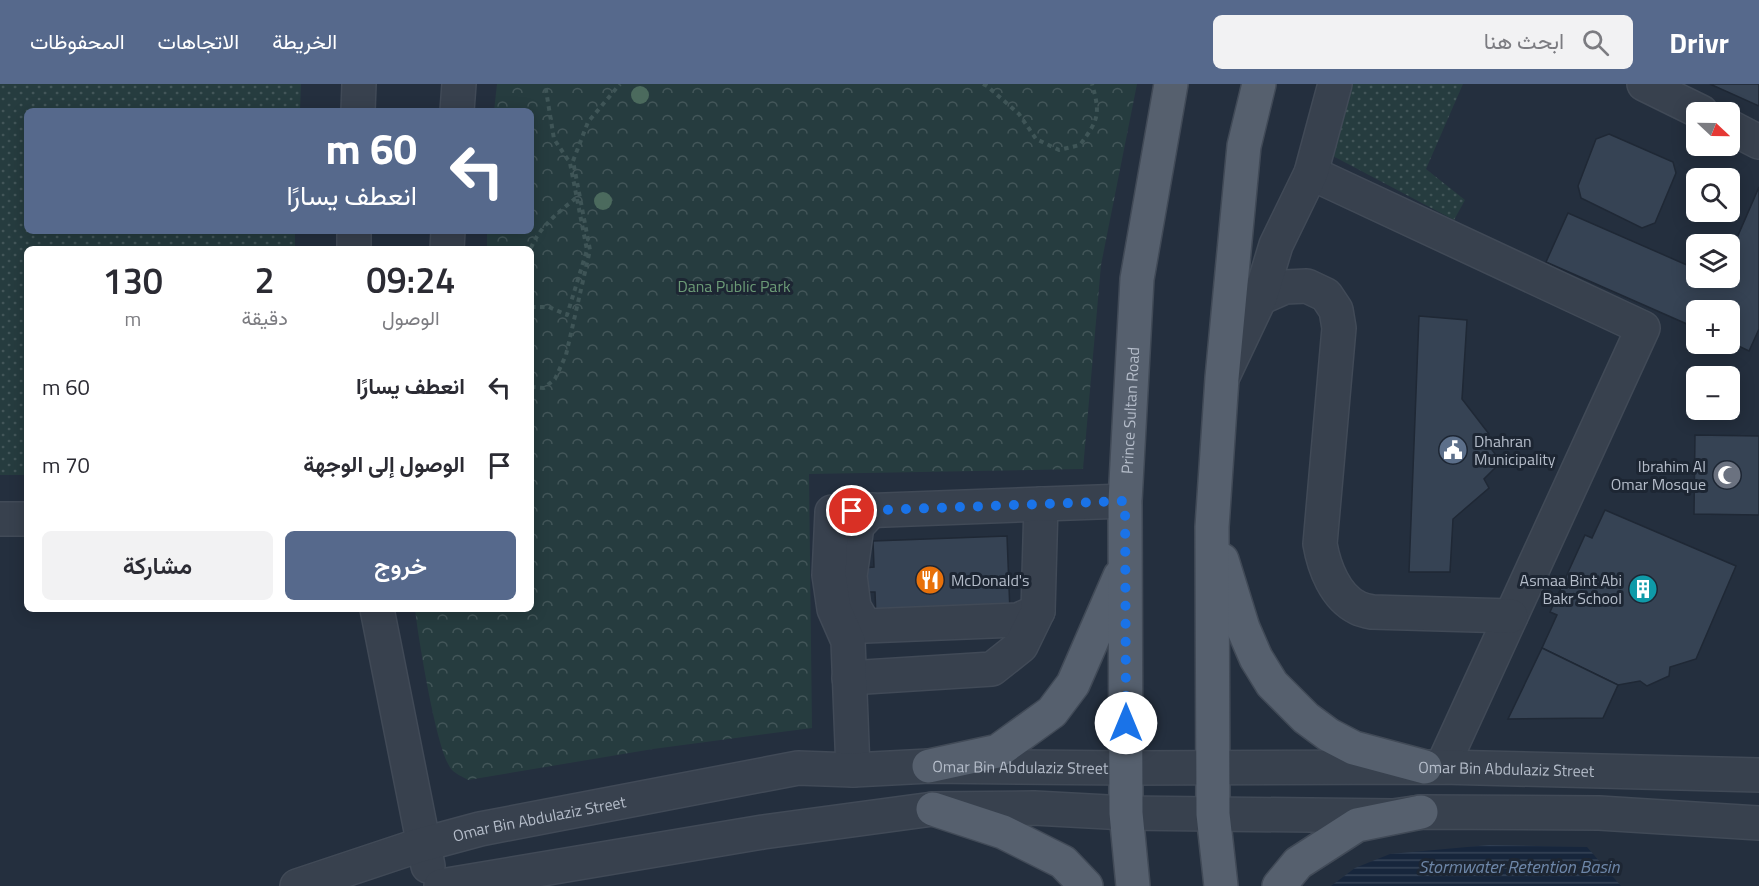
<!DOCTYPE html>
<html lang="ar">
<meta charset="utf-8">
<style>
:root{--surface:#fff;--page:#f2f2f3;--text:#2b2b33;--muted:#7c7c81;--accent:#56698c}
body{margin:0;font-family:"Titillium Web",Vazirmatn,sans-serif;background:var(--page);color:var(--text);direction:rtl;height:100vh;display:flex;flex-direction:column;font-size:22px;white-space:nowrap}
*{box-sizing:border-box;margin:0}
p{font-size:20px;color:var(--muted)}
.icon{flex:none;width:33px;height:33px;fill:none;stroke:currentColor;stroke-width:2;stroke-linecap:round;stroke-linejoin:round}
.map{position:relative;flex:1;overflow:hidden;direction:ltr}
.panel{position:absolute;left:24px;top:162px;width:510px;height:366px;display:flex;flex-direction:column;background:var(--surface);border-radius:9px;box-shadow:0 3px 15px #0003;direction:rtl}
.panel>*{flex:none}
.hud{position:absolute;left:24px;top:24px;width:510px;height:126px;border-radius:9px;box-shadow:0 3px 15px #0003;direction:rtl;background:#56698c;color:#fff;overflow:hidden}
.needle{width:39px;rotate:112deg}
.controls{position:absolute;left:1686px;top:18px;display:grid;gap:12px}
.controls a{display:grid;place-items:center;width:54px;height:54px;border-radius:9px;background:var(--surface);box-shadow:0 3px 15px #0003;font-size:30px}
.pin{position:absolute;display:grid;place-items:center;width:51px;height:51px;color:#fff;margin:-26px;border:3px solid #fff;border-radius:50%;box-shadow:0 2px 6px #0007}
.me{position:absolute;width:66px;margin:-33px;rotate:0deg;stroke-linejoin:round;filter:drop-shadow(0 0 4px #0008)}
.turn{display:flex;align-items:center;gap:21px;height:126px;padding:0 18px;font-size:27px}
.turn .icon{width:78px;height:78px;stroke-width:2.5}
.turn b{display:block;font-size:42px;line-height:51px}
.eta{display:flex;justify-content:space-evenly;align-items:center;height:102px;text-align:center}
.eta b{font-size:36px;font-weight:600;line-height:42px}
.cta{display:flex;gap:12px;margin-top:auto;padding:12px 18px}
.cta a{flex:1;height:69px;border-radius:9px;background:var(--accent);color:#fff;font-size:24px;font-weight:600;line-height:69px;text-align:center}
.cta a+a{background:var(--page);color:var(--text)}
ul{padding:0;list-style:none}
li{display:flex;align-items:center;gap:18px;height:78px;padding:0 18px}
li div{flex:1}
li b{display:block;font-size:22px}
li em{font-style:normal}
header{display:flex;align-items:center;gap:36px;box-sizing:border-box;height:84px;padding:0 30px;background:var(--accent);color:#fff}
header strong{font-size:28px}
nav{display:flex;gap:33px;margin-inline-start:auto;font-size:21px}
.search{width:420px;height:54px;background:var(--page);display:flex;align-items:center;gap:15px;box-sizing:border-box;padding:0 21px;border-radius:9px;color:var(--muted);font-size:22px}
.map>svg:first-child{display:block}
.grass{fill:url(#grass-dots)}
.park{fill:url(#park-crowns)}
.water{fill:url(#water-rules)}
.building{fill:#364354;stroke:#1f2835;stroke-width:1.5}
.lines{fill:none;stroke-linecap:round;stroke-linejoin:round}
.minor-casing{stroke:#414a57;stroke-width:36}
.major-casing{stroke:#414a57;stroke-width:36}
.path{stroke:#3f5557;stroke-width:4;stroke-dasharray:4.5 4.5;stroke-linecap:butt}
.minor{stroke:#38414e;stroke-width:33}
.major{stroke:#56606e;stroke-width:33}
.tree{fill:#4b6a5d}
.route{stroke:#1a73e8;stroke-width:10;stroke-dasharray:0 18}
.labels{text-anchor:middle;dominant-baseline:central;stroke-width:6;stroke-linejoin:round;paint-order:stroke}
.park-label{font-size:16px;fill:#6b9a76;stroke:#1d2633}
.street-label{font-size:16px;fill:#b4bcc9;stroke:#1d2633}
.poi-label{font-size:16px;fill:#b4bcc9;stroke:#1d2633;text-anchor:start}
.water-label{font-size:18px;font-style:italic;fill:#6d86a8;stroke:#1d2633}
</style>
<header>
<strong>Drivr</strong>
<div class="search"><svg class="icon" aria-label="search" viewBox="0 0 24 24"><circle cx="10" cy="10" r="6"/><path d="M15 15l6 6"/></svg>ابحث هنا</div>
<nav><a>الخريطة</a><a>الاتجاهات</a><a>المحفوظات</a></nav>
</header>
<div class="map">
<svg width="1759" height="802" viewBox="0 0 1759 802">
<defs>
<pattern id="grass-dots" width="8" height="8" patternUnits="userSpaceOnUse" patternTransform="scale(1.5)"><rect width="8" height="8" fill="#263c3f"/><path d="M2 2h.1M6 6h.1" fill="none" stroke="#435659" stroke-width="1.8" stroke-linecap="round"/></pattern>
<pattern id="park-crowns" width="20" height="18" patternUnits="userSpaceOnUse" patternTransform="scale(1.5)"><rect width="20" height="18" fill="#263c3f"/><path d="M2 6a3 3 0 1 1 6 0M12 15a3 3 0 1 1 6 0" fill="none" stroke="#435659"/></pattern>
<pattern id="water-rules" width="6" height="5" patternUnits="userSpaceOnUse" patternTransform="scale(1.5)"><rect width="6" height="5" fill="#17263c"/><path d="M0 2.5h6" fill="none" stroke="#364457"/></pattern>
</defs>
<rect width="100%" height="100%" fill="#242f3e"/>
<g class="grass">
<polygon points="0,0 301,0 300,27 27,27 27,147 295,147 295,165 27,165 27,391 0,391"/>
<polygon points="1350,0 1463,0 1426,85 1465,116 1454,136 1331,71"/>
</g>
<path class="park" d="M497,0H1137L1101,181L1083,385L809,390L812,644L653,665L468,696C463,693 456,690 452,686C437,671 418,552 415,525H531V165H487V147H531V27H494Z"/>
<polygon class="water" points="1489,761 1587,763 1621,802 1331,802 1355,784 1390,770"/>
<g class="building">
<polygon points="1710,0 1759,0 1759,22"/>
<polygon points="1609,50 1673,78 1676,89 1655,139 1642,144 1581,114 1578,102 1596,55"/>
<polygon points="1759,103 1759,245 1749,267 1730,258 1730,226 1696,226 1696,244 1546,178 1568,129 1696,185 1696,194 1719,195 1719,194 1730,194 1730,170"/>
<polygon points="1419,232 1467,236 1462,315 1489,350 1484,355 1501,378 1484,395 1489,404 1453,435 1450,488 1409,488"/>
<polygon points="1695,351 1759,352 1759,431 1694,430"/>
<polygon points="1605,426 1736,482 1696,575 1670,583 1669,592 1647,602 1640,597 1618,601 1542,564 1557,531 1550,528 1585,451 1592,454"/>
<polygon points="1007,452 1010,528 876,534 875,508 852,508 851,485 874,483 873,457"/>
<polygon points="1542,564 1618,601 1603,634 1508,635"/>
</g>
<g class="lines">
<g class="minor-casing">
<g id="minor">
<polyline points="1644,0 1701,28"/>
<polyline points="358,27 359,0"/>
<polyline points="457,27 459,0"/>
<polyline points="1730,43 1759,58"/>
<polyline points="1311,89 1643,244 1442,683"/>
<polyline points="354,165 354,147"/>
<polyline points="447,165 448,147"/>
<path d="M1260,214L1285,203L1307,202L1326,211L1336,226L1339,244L1320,460C1324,483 1335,513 1358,524C1362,526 1367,527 1372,528L1511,532"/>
<polyline points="1224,290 1260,214 1276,161 1311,89 1335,0"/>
<polyline points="872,426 857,442 850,492 854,523 865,542 1018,536 1038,527"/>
<polyline points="0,435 27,435"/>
<polyline points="377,525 428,782"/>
<polyline points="849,594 992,585 1021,562 1038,527 1041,420"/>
<polyline points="853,686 848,557 834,525 829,491 832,428 1125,417"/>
<path id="s1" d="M297,802L417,762L480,745L798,684L853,686L929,682L1127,684L1442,683L1759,691"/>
<polyline points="441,802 763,748 933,725 1034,724 1126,729 1393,732 1421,728 1599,729 1759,739"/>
</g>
</g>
<g class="major-casing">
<g id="major">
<polyline points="1222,476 1243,544 1256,574 1272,600 1306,634 1329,651 1354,664 1425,683"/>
<polyline points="929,682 998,667 1052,628 1073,600 1120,492"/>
<polyline points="933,725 1003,748 1063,778 1086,802"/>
<path id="s2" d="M1133,802L1126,729L1125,417L1137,195L1171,0"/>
<polyline points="1221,802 1213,730 1212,443 1222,294 1244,62 1259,0"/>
<polyline points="1279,802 1298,779 1357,741 1421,728"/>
</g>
</g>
<g class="path">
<path d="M983,0L987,2L1019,30L1036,55L1059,66L1080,61C1098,36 1101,31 1092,0"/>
<path d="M531,164C539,143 560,127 576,114"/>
<polyline points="531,223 549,223 567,231 587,166 570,79 554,55 545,0"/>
<polyline points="531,303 544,304 555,295 566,271 590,166 573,77 588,38 620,0"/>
</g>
<use href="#minor" class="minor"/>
<use href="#major" class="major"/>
</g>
<g class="tree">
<circle cx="640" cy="11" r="9"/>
<circle cx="603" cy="117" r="9"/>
</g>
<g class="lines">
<polyline class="route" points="852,427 1125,417 1126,639"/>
</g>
<defs>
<g id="civic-disc" transform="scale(1.5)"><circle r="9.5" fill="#5c6f8a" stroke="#1d2633"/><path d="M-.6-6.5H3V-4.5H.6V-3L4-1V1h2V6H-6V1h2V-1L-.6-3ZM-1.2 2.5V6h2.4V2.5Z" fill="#fff"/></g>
<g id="mosque-disc" transform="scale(1.5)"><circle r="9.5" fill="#6b7280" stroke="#1d2633"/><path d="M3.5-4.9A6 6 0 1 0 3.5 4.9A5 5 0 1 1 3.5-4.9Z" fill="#fff"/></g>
<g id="restaurant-disc" transform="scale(1.5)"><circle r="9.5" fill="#e8710a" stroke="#1d2633"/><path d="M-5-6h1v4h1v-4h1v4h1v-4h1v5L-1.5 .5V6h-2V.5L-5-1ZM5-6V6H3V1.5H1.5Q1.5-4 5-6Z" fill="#fff"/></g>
<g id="building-disc" transform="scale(1.5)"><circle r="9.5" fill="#0f9aa8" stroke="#1d2633"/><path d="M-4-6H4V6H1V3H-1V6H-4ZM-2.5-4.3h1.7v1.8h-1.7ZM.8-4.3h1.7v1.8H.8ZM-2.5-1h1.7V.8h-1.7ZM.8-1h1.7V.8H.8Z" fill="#fff"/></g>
</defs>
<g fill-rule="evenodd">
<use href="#civic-disc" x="1453" y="366"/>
<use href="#mosque-disc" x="1727" y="391"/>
<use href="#restaurant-disc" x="930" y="496"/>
<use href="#building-disc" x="1643" y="505"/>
</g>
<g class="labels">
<g class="park-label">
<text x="734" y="202">Dana Public Park</text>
</g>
<g class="street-label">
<text stroke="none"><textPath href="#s2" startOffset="476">Prince Sultan Road</textPath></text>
<text stroke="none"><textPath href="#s1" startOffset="738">Omar Bin Abdulaziz Street</textPath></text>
<text stroke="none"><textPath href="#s1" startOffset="1224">Omar Bin Abdulaziz Street</textPath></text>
<text stroke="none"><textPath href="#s1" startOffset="252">Omar Bin Abdulaziz Street</textPath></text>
</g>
<g class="poi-label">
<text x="1474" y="357">Dhahran<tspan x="1474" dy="18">Municipality</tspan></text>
<text x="1706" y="382" text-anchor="end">Ibrahim Al<tspan x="1706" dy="18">Omar Mosque</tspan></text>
<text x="951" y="496">McDonald's</text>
<text x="1622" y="496" text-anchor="end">Asmaa Bint Abi<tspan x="1622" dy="18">Bakr School</tspan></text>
</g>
<g class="water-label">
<text x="1519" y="782">Stormwater Retention Basin</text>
</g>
</g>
</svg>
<div class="controls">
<a><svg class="needle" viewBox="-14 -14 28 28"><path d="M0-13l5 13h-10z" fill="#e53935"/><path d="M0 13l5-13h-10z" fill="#7c7c81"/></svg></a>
<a><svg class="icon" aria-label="search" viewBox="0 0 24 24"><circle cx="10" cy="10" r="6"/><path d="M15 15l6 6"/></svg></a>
<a><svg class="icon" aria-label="layers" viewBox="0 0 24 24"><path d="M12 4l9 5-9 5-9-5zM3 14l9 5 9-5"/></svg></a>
<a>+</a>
<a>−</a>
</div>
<div class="pin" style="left:852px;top:427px;background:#d93025"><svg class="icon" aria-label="arrive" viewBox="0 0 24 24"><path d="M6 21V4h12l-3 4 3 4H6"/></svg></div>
<svg class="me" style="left:1126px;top:639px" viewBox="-20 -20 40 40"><circle r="19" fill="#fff"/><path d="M0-13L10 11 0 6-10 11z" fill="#1a73e8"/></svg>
<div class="hud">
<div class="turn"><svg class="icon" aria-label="left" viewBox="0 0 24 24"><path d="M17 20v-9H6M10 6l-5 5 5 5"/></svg><div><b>60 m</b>انعطف يسارًا</div></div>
</div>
<section class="panel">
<div class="eta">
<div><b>09:24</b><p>الوصول</p></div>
<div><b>2</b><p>دقيقة</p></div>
<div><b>130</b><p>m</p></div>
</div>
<ul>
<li><svg class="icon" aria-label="left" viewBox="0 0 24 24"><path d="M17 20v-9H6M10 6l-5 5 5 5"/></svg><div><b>انعطف يسارًا</b></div><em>60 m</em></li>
<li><svg class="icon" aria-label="arrive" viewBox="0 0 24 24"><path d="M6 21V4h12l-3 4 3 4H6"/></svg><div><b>الوصول إلى الوجهة</b></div><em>70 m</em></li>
</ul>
<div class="cta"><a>خروج</a><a>مشاركة</a></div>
</section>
</div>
